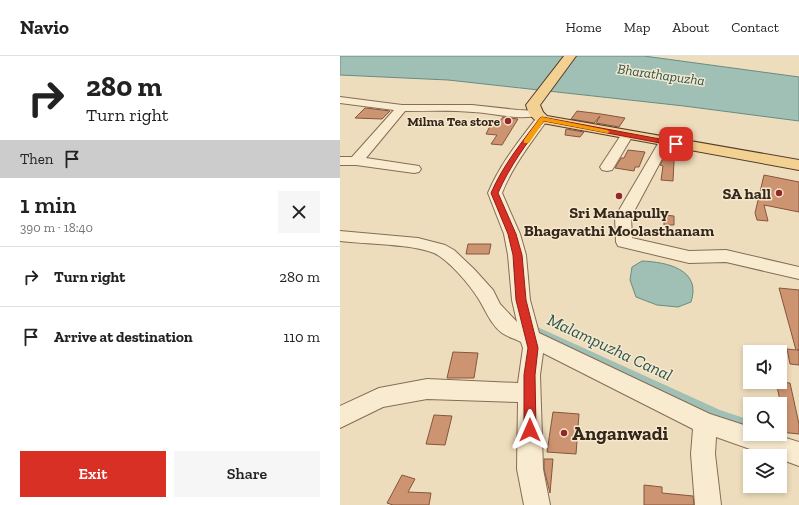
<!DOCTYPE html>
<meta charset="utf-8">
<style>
:root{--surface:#fff;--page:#f6f6f6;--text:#222;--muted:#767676;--line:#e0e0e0;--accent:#d93025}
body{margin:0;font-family:"Zilla Slab",serif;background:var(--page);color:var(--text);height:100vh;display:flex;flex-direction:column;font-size:15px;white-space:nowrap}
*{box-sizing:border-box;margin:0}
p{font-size:13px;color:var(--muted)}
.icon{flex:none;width:22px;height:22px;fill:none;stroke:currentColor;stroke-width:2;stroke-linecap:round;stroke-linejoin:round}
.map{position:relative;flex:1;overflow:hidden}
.drawer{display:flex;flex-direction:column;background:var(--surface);width:340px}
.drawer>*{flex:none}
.banner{background:#fff;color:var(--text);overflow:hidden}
.buttons{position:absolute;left:403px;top:289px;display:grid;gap:8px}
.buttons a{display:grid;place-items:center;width:44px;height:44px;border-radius:0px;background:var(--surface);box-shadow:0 2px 6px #0003;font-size:20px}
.pin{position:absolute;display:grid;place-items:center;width:34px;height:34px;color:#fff;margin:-17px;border-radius:8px;box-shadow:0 2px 6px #0006}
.me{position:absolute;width:44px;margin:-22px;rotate:0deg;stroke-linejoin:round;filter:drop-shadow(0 0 3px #0008)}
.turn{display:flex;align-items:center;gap:14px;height:84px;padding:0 20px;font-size:18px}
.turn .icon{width:52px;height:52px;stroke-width:2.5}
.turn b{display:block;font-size:28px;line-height:34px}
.then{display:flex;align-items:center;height:38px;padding:0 20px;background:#0003;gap:8px;font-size:15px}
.round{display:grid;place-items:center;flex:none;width:42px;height:42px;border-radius:0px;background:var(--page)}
.summary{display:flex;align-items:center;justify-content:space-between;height:68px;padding:0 20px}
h1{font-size:24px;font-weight:600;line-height:30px}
.cta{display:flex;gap:8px;margin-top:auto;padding:8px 20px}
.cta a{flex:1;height:46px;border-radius:0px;background:var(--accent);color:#fff;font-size:16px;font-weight:600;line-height:46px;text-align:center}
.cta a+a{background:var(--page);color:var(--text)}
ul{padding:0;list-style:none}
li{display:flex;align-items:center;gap:12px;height:60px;padding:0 20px;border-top:1px solid var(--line)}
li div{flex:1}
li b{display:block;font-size:15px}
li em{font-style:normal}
header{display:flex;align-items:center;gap:24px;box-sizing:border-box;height:56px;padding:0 20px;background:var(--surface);border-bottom:1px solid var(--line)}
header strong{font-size:19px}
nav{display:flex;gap:22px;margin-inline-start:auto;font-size:14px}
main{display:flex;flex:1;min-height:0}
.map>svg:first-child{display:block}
.water{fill:#a0bfb5;stroke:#688c82}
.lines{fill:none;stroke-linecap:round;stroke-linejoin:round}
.canal{fill:#a0bfb5;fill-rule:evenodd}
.building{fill:#cd9472;stroke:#85563c}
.minor-casing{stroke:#856d56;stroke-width:2}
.major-casing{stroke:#533c2b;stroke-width:2}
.minor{fill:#f9ebcf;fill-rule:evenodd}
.major{fill:#f3d192;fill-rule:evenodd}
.route{fill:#d93025;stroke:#8d1f18}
.slow{fill:#f59e0b}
.poi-dot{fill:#95262a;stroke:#f5e8cc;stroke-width:1.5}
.labels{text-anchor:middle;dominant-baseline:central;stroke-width:3;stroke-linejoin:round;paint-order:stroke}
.far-poi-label{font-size:13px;font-weight:bold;fill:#34261b;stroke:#f5e8cc;text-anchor:end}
.far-water-label{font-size:14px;font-style:italic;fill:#2a5450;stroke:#f5e8cc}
.poi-label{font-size:16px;font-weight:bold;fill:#34261b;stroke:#f5e8cc;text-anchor:end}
.water-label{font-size:17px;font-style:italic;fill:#2a5450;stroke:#f5e8cc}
.near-poi-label{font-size:19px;font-weight:bold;fill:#34261b;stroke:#f5e8cc;text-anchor:start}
</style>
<header>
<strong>Navio</strong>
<nav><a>Home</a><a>Map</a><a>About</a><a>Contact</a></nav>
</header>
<main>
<section class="drawer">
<div class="banner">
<div class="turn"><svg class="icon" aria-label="right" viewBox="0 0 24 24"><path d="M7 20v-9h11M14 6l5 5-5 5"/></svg><div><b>280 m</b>Turn right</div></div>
<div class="then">Then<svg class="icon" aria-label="arrive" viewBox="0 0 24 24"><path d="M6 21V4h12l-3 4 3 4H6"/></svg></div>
</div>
<div class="summary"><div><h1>1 min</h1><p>390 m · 18:40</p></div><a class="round"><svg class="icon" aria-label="close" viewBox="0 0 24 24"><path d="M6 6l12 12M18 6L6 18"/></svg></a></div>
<ul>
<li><svg class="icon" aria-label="right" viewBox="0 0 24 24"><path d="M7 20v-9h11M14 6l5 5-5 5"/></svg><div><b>Turn right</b></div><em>280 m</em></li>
<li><svg class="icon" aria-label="arrive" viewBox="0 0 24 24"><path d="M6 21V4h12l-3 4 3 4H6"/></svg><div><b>Arrive at destination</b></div><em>110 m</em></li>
</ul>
<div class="cta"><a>Exit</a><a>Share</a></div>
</section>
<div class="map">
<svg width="459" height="449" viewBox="0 0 459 449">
<rect width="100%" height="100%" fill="#eeddbc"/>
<g class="water">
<polygon points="0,0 304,0 459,21 459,65 344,50 108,24 0,19"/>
<path d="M302,205C326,206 362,213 351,246L338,251L317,249L296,241L290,224L292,211Z"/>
</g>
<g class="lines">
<polygon class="canal" points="182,264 380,354 410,364 410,378 415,378 410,380 370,365 177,274 175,270 177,266"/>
</g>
<g class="building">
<polygon points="25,52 26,52 50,55 42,63 15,62"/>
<polygon points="237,55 261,58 285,62 279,71 256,67 260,60 254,67 231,63"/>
<polygon points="163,61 178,63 162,89 151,88 157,79 146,78 151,68 157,69"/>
<polygon points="226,73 244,76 240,81 225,79"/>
<polygon points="330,92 337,93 334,105 333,125 321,124 323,110 320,109"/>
<polygon points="288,94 305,96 299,111 295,111 294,115 275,112 281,102 284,102"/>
<polygon points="424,119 459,126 459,156 424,149 428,165 417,164 415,157"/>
<polygon points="324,159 334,160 334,169 324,169"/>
<polygon points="128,188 151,188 149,198 126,198"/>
<polygon points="439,232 459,234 459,294 457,294 459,294 459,309 450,308 447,293 456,294"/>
<polygon points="113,296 138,297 134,322 107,322"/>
<polygon points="436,326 450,327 459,368 459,378 440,376 440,362 444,363"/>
<polygon points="213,356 239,358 236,398 207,396"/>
<polygon points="94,359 112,360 105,389 86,388"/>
<polygon points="204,403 213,403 210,437 204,413"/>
<polygon points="62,419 75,423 68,436 91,437 89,449 53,449 47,447"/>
<polygon points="304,429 322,431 322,437 353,440 354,449 304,449"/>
</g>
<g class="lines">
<g class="minor-casing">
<g id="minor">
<path d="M0,41L62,49H132L178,54L200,55L202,57L200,59C178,65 155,57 133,56C111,54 88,55 65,55L26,102L79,110L81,113L79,116L74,117L16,109H0V101H12L54,54L0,47Z"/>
<path d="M202,59L206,60L208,63C191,87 173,109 162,137L180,178L186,199L190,244L199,277L370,358L410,371V378H433L459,386V410L440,403V400H430L376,381L375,398L381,449H355L351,398L353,373L203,297L200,319L203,413L210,449H184L177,413L178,346L87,343L43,351L0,372V350L39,332L87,323L178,327L183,292L181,286C175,283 168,281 162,277C151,269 145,253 138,242C129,228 109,204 94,197C72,188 25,188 0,185V175L78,182L105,189L114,194L134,213L153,234L160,248L177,266L172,244L168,199L164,178L148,137C160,108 179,85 198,60Z"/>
<polygon points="287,75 291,76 293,79 274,111 272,114 267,115 262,114 260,111 283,76"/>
<polygon points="325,82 330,83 331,86 291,161 292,182 349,195 386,194 459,211 459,223 386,206 349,207 278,190 276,186 275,161 319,86 320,83"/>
</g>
</g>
<g class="major-casing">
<polygon id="major" points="224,0 236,0 200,49 203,56 207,60 459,104 459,114 197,66 189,58 186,49"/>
</g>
<use href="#minor" class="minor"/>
<use href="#major" class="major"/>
</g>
<path class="route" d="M202,61L336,86L339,88L336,90L204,65C186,88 170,110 158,137L176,178L182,199L186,244L198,292L195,319L196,374L194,378L190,380L186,378L184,374V319L188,292L176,244L173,199L168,178L151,137C163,109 182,86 200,62Z"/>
<polygon class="slow" points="202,61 267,74 270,76 267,77 204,65 189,87 184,87 184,84 200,62"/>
<g class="poi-dot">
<circle cx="168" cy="65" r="4"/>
<circle cx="439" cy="137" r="4"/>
<circle cx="279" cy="140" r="4"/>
<circle cx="224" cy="377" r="4"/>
</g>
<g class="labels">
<g class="far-poi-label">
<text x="160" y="65">Milma Tea store</text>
</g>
<g class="far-water-label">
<text transform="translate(321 19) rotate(8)">Bharathapuzha</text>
</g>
<g class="poi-label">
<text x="431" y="137">SA hall</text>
<text x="279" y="156" text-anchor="middle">Sri Manapully<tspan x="279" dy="18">Bhagavathi Moolasthanam</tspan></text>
</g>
<g class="water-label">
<text transform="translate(270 291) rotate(25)">Malampuzha Canal</text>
</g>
<g class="near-poi-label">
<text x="232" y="377">Anganwadi</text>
</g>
</g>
</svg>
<div class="buttons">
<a><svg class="icon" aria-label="sound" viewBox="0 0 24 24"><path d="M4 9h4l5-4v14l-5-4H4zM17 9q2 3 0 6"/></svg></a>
<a><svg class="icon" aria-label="search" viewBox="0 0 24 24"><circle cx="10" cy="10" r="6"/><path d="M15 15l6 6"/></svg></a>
<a><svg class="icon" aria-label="layers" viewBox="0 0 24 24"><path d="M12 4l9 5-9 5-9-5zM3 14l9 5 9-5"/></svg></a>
</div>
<div class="pin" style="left:336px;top:88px;background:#d93025"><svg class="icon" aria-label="arrive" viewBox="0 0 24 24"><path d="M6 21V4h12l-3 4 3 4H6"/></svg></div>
<svg class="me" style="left:190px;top:374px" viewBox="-20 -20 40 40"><path d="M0-17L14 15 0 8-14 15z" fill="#d93025" stroke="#fff" stroke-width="4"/></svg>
</div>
</main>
